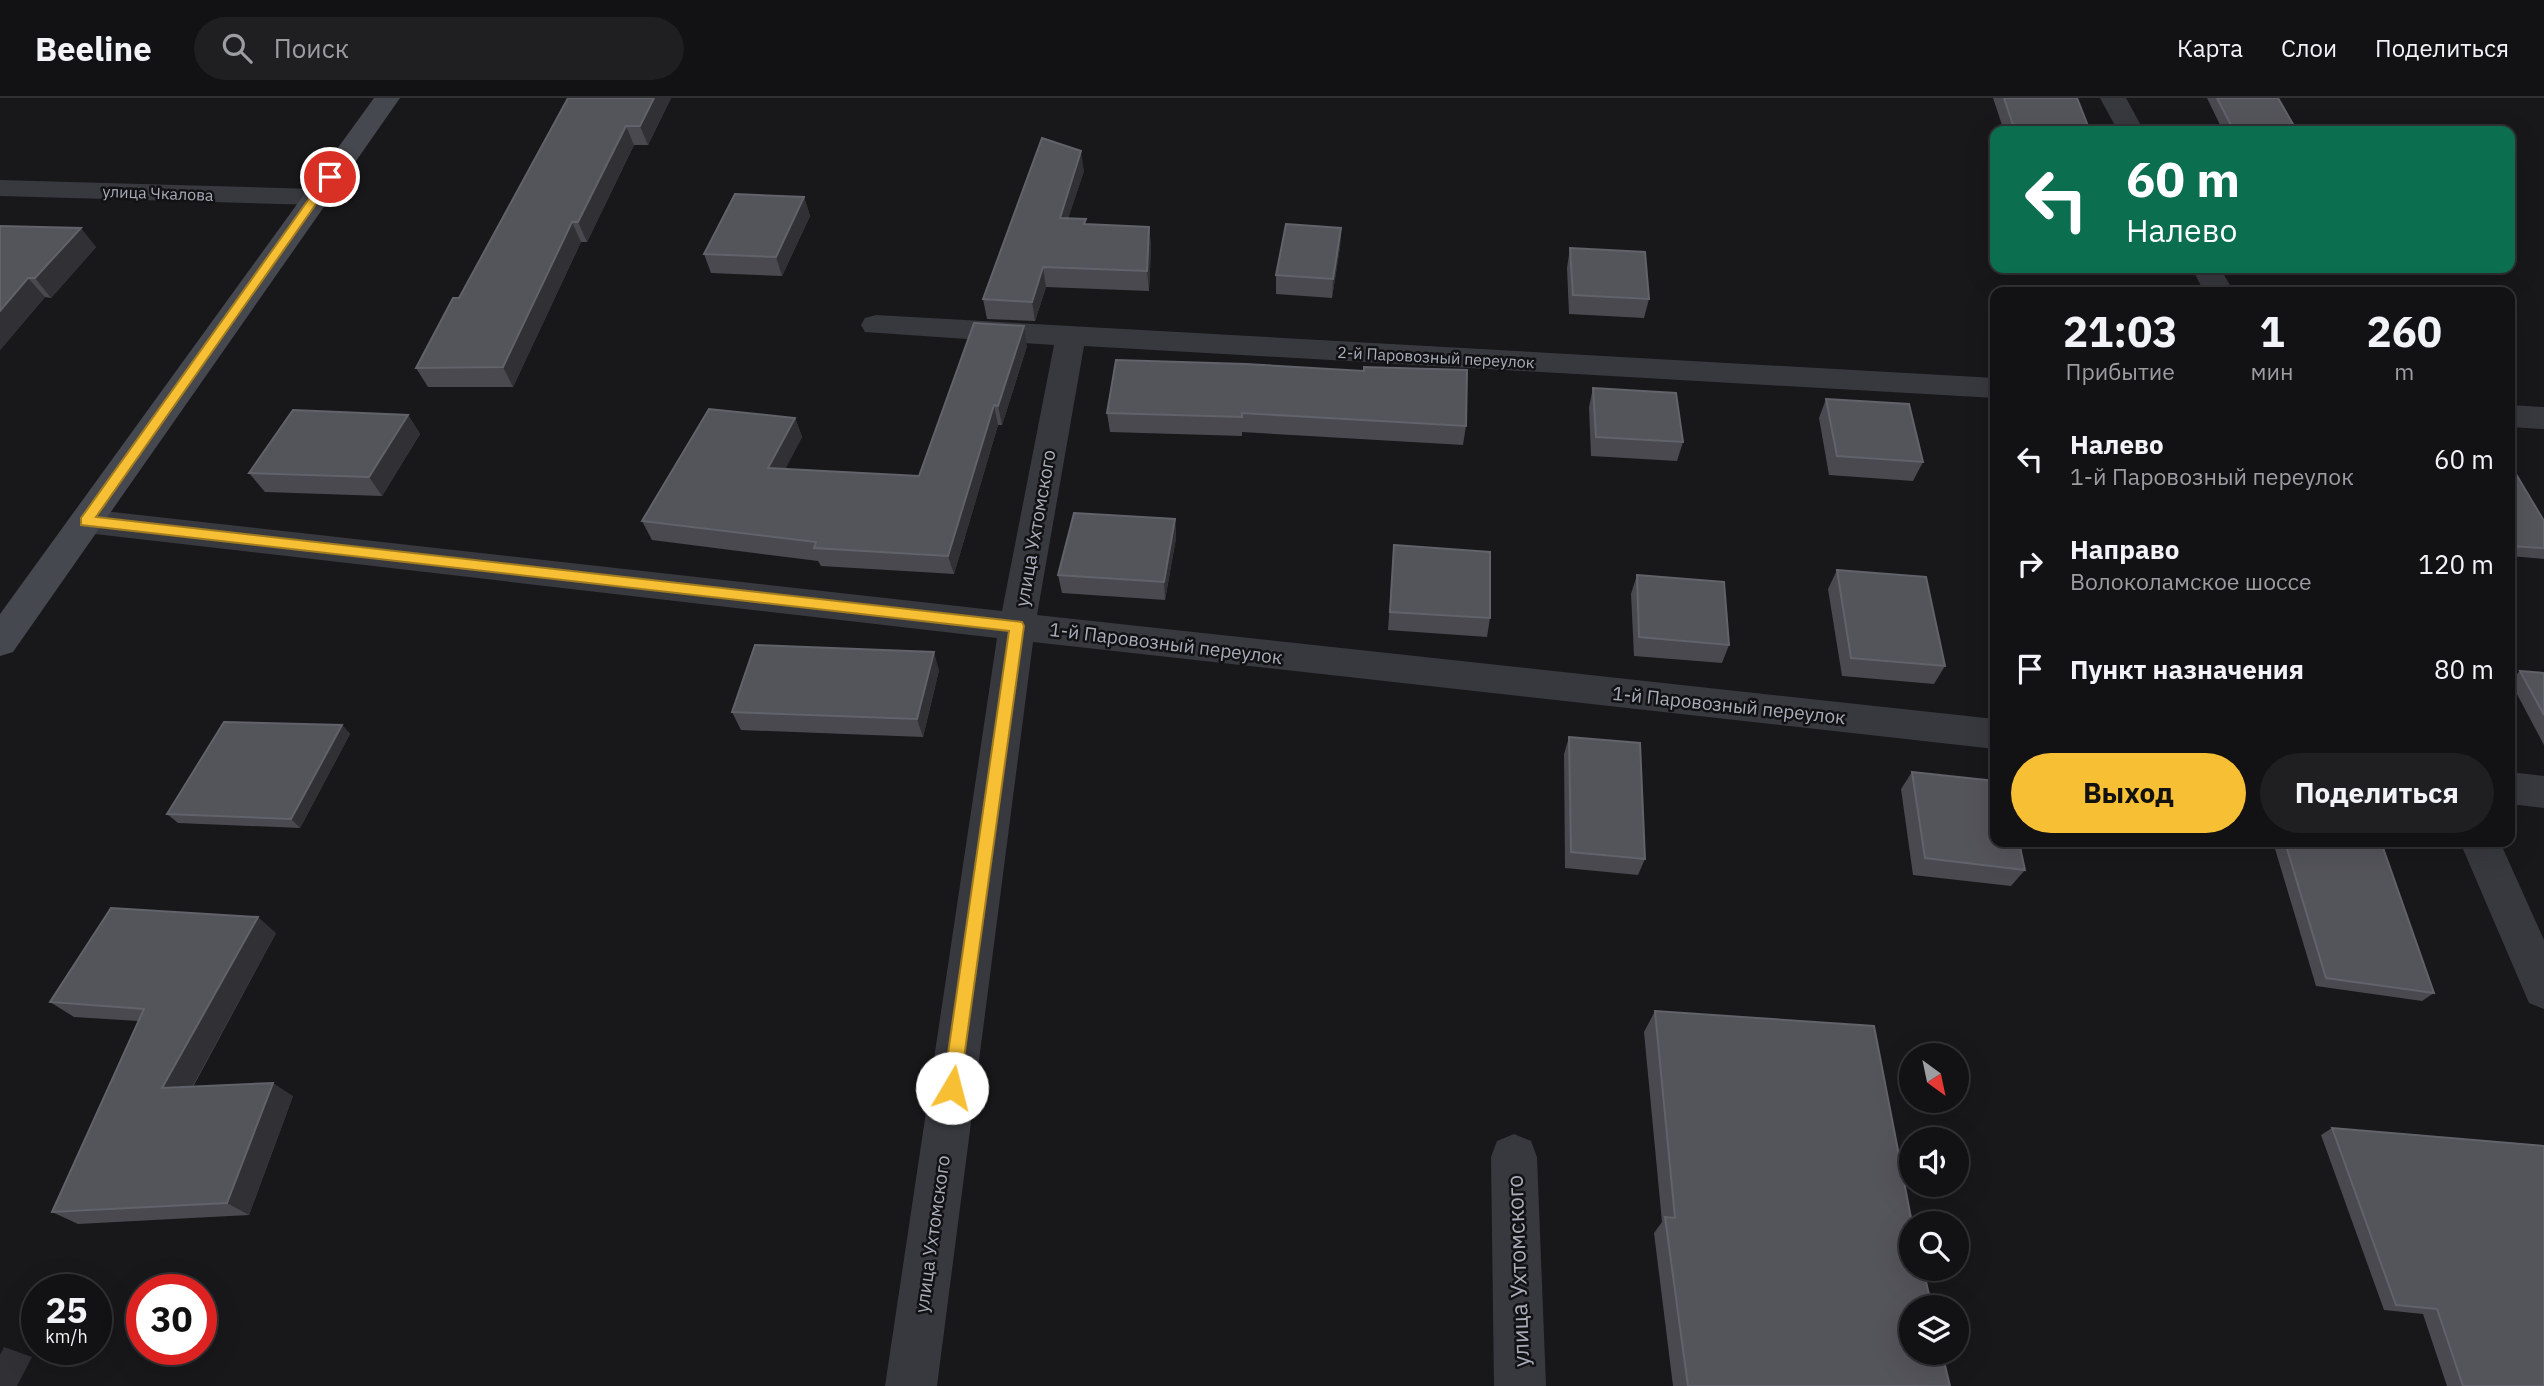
<!DOCTYPE html>
<html lang="ru">
<meta charset="utf-8">
<style>
:root{--surface:#121114;--page:#1f1f22;--text:#f1f3f6;--muted:#9c9da0;--line:#313134;--accent:#f7bf33}
body{margin:0;font-family:"IBM Plex Sans",sans-serif;background:var(--page);color:var(--text);height:100vh;display:flex;flex-direction:column;font-size:26px;white-space:nowrap}
*{box-sizing:border-box;margin:0}
p{font-size:23px;color:var(--muted)}
.icon{flex:none;width:38px;height:38px;fill:none;stroke:currentColor;stroke-width:2;stroke-linecap:round;stroke-linejoin:round}
.map{position:relative;flex:1;overflow:hidden}
.details{position:absolute;left:1990px;top:189px;width:525px;height:560px;display:flex;flex-direction:column;background:var(--surface);border-radius:14px;box-shadow:0 7px 28px #0002,0 0 0 2px var(--line)}
.details>*{flex:none}
.banner{position:absolute;left:1990px;top:28px;width:525px;height:147px;border-radius:14px;box-shadow:0 7px 28px #0002,0 0 0 2px var(--line);background:#0b6e4f;color:#fff;overflow:hidden}
.needle{width:46px;rotate:147deg}
.controls{position:absolute;left:1899px;top:945px;display:grid;gap:14px}
.controls a{display:grid;place-items:center;width:70px;height:70px;border-radius:50%;background:var(--surface);box-shadow:0 7px 28px #0002,0 0 0 2px var(--line);font-size:35px}
.speed{position:absolute;left:21px;top:1176px;display:flex;gap:14px;font-size:35px;font-weight:700;text-align:center}
.speed>*{display:grid;place-content:center;width:91px;height:91px;border-radius:50%;background:var(--surface);box-shadow:0 7px 28px #0002,0 0 0 2px var(--line);line-height:1}
.speed small{font-size:18px;font-weight:400}
.speed .limit{border:10px solid #d22;background:#fff;color:#111}
.pin{position:absolute;display:grid;place-items:center;width:60px;height:60px;color:#fff;margin:-30px;border:4px solid #fff;border-radius:50%;box-shadow:0 2px 7px #0007}
.me{position:absolute;width:77px;margin:-38px;rotate:8deg;stroke-linejoin:round;filter:drop-shadow(0 0 5px #0008)}
.turn{display:flex;align-items:center;gap:24px;height:147px;padding:0 21px;font-size:32px}
.turn .icon{width:91px;height:91px;stroke-width:2.5}
.turn b{display:block;font-size:49px;line-height:60px}
.eta{display:flex;justify-content:space-evenly;align-items:center;height:119px;text-align:center}
.eta b{font-size:42px;font-weight:800;line-height:49px}
.button{display:flex;gap:14px;margin-top:auto;padding:14px 21px}
.button a{flex:1;height:80px;border-radius:42px;background:var(--accent);color:#111;font-size:28px;font-weight:800;line-height:80px;text-align:center}
.button a+a{background:var(--page);color:var(--text)}
ul{padding:0;list-style:none}
li{display:flex;align-items:center;gap:21px;height:105px;padding:0 21px}
li div{flex:1}
li b{display:block;font-size:26px}
li em{font-style:normal}
header{display:flex;align-items:center;gap:42px;box-sizing:border-box;height:98px;padding:0 35px;background:var(--surface);border-bottom:2px solid var(--line)}
header strong{font-size:33px}
nav{display:flex;gap:38px;margin-inline-start:auto;font-size:24px}
.search{width:490px;height:63px;background:var(--page);display:flex;align-items:center;gap:18px;box-sizing:border-box;padding:0 24px;border-radius:38px;color:var(--muted);font-size:26px}
.map>svg:first-child{display:block}
.lines{fill:none;stroke-linecap:round;stroke-linejoin:round}
.minor{fill:#38393f;fill-rule:evenodd}
.secondary{fill:#46484f;fill-rule:evenodd}
.wall{fill:#49494f}
.shaded-wall{fill:#313135}
.building{fill:#54545b;stroke:#61626a;stroke-width:2}
.route{fill:#f7bf33;stroke:#a17c21;stroke-width:2}
.labels{text-anchor:middle;dominant-baseline:central;stroke-width:5;stroke-linejoin:round;paint-order:stroke}
.far-street-label{font-size:16px;fill:#a9adba;stroke:#121215}
.street-label{font-size:19px;fill:#a9adba;stroke:#121215}
.near-street-label{font-size:23px;fill:#a9adba;stroke:#121215}
</style>
<header>
<strong>Beeline</strong>
<div class="search"><svg class="icon" aria-label="search" viewBox="0 0 24 24"><circle cx="10" cy="10" r="6"/><path d="M15 15l6 6"/></svg>Поиск</div>
<nav><a>Карта</a><a>Слои</a><a>Поделиться</a></nav>
</header>
<div class="map">
<svg width="2544" height="1288" viewBox="0 0 2544 1288">
<rect width="100%" height="100%" fill="#18171a"/>
<g class="lines">
<g class="minor">
<polygon points="2100,0 2126,0 2144,33 2118,33"/>
<polygon points="0,82 316,91 326,93 330,99 326,105 316,107 0,98"/>
<polygon points="2192,170 2220,170 2234,194 2204,194"/>
<polygon points="876,217 1995,280 1995,300 1084,248 1037,517 1995,621 1995,651 1033,544 937,1288 885,1288 997,540 86,435 74,432 69,423 74,414 86,411 1002,513 1054,247 865,234 861,227 865,220"/>
<polygon points="2510,307 2544,309 2544,331 2510,329"/>
<polygon points="2510,674 2544,678 2544,710 2510,706"/>
<polygon points="2460,744 2500,744 2544,842 2544,911 2529,905"/>
<polygon points="1514,1036 1531,1043 1537,1059 1546,1288 1494,1288 1491,1059 1497,1043"/>
</g>
<polygon class="secondary" points="374,0 400,0 13,554 0,558 0,516"/>
</g>
<g class="wall">
<polygon points="568,0 671,0 648,47 634,47 587,144 581,144 513,289 428,289 416,270 459,200"/>
<polygon points="1993,0 2077,0 2090,33 2004,33"/>
<polygon points="2207,0 2278,0 2297,33 2223,33"/>
<polygon points="1084,73 1068,120 1086,126 1149,129 1151,149 1149,193 1046,189 1035,223 987,221 983,201"/>
<polygon points="804,99 810,118 782,178 711,175 704,156"/>
<polygon points="0,128 96,149 51,200 45,199 0,252"/>
<polygon points="1341,130 1340,149 1332,200 1276,196 1276,177"/>
<polygon points="1570,150 1649,201 1644,220 1569,216 1567,170"/>
<polygon points="1027,248 1002,327 998,327 954,476 821,468 818,463 652,442 642,423 795,320 802,339 785,371 919,378"/>
<polygon points="1116,262 1466,328 1463,347 1242,334 1242,338 1110,334 1107,315"/>
<polygon points="1593,290 1683,344 1677,363 1591,358 1589,309"/>
<polygon points="1826,301 1923,364 1913,383 1829,377 1819,320"/>
<polygon points="408,317 420,336 382,398 265,394 249,375"/>
<polygon points="2510,366 2544,423 2544,461 2510,458"/>
<polygon points="1175,421 1176,440 1165,502 1062,495 1058,477"/>
<polygon points="1394,447 1490,520 1487,539 1388,532"/>
<polygon points="1837,472 1945,568 1934,586 1842,578 1828,491"/>
<polygon points="1637,477 1729,547 1722,565 1634,558 1631,496"/>
<polygon points="939,572 923,639 741,632 732,614"/>
<polygon points="2520,573 2544,575 2544,647 2510,583"/>
<polygon points="342,627 350,636 300,730 178,725 167,716"/>
<polygon points="1569,639 1645,761 1638,777 1565,770 1564,656"/>
<polygon points="1912,674 2025,772 2011,788 1913,777 1901,691"/>
<polygon points="2273,744 2381,744 2434,895 2422,903 2316,888"/>
<polygon points="276,835 193,989 293,998 249,1117 78,1126 52,1114 138,923 74,919 50,904"/>
<polygon points="1655,913 1912,1125 1950,1288 1673,1288 1654,1135 1662,1124 1644,934"/>
<polygon points="2332,1030 2544,1288 2447,1288 2423,1216 2384,1212 2321,1037"/>
</g>
<g class="shaded-wall">
<polygon points="654,0 671,0 648,47 640,28"/>
<polygon points="626,28 634,47 587,144 578,124"/>
<polygon points="1081,53 1084,73 1062,139 1060,120"/>
<polygon points="804,99 810,118 782,178 776,159"/>
<polygon points="572,124 581,144 513,289 503,269"/>
<polygon points="1149,129 1151,149 1149,193 1147,173"/>
<polygon points="81,130 96,149 51,200 35,180"/>
<polygon points="1341,130 1340,149 1332,200 1333,181"/>
<polygon points="1043,169 1046,189 1035,223 1032,204"/>
<polygon points="28,180 45,199 0,252 0,213"/>
<polygon points="1024,228 1027,248 1002,327 998,308"/>
<polygon points="994,307 998,327 954,476 948,458"/>
<polygon points="408,317 420,336 382,398 369,379"/>
<polygon points="795,320 802,339 776,389 768,370"/>
<polygon points="1175,421 1176,440 1165,502 1164,484"/>
<polygon points="934,554 939,572 923,639 917,621"/>
<polygon points="342,627 350,636 300,730 291,721"/>
<polygon points="258,819 276,835 184,1004 162,990"/>
<polygon points="273,985 293,998 249,1117 227,1105"/>
<polygon points="4,1249 32,1259 17,1288 0,1288 0,1257"/>
</g>
<g class="building">
<polygon points="568,0 654,0 640,28 626,28 578,124 572,124 503,269 416,270 453,200 459,200"/>
<polygon points="2004,0 2077,0 2090,33 2015,33"/>
<polygon points="2217,0 2278,0 2297,33 2234,33"/>
<polygon points="1042,40 1081,53 1060,120 1086,121 1084,126 1149,129 1147,173 1043,169 1032,204 983,201"/>
<polygon points="735,96 804,99 776,159 704,156"/>
<polygon points="1286,126 1341,130 1333,181 1276,177"/>
<polygon points="0,128 81,130 35,180 28,180 0,213"/>
<polygon points="1570,150 1645,154 1649,201 1573,197"/>
<polygon points="974,225 1024,228 998,308 994,307 948,458 814,450 816,444 642,423 709,311 795,320 768,370 919,378"/>
<polygon points="1116,262 1246,266 1364,273 1364,269 1467,272 1466,328 1242,315 1242,319 1107,315"/>
<polygon points="1593,290 1676,295 1683,344 1596,339"/>
<polygon points="1826,301 1909,306 1923,364 1837,358"/>
<polygon points="293,312 408,317 369,379 249,375"/>
<polygon points="2510,366 2544,423 2544,450 2510,448"/>
<polygon points="1074,415 1175,421 1164,484 1058,477"/>
<polygon points="1394,447 1490,454 1490,520 1390,514"/>
<polygon points="1837,472 1926,479 1945,568 1851,560"/>
<polygon points="1637,477 1724,484 1729,547 1639,539"/>
<polygon points="755,547 934,554 917,621 732,614"/>
<polygon points="2520,573 2544,575 2544,617"/>
<polygon points="224,624 342,627 291,721 167,716"/>
<polygon points="1569,639 1640,645 1645,761 1571,754"/>
<polygon points="1912,674 1995,683 1995,744 2019,744 2025,772 1925,760"/>
<polygon points="2285,744 2381,744 2434,895 2326,880"/>
<polygon points="111,810 258,819 162,990 273,985 227,1105 52,1114 144,911 50,904"/>
<polygon points="1655,913 1874,928 1912,1125 1911,1125 1911,1171 1923,1171 1932,1209 1911,1209 1911,1255 1942,1255 1950,1288 1688,1288 1665,1119 1675,1120"/>
<polygon points="2332,1030 2544,1048 2544,1288 2463,1288 2437,1211 2396,1207"/>
</g>
<polygon class="route" points="326,77 335,79 96,419 1022,524 1024,528 959,996 952,999 946,996 943,990 1009,533 81,427 81,420"/>
<g class="labels">
<g class="far-street-label">
<text transform="translate(158 95) rotate(2)">улица Чкалова</text>
<text transform="translate(1436 259) rotate(3)">2-й Паровозный переулок</text>
</g>
<g class="street-label">
<text transform="translate(1035 430) rotate(-80)">улица Ухтомского</text>
<text transform="translate(1166 545) rotate(7)">1-й Паровозный переулок</text>
<text transform="translate(1729 607) rotate(6)">1-й Паровозный переулок</text>
<text transform="translate(932 1136) rotate(-82)">улица Ухтомского</text>
</g>
<g class="near-street-label">
<text transform="translate(1517 1173) rotate(-92)">улица Ухтомского</text>
</g>
</g>
</svg>
<div class="controls">
<a><svg class="needle" viewBox="-14 -14 28 28"><path d="M0-13l5 13h-10z" fill="#e53935"/><path d="M0 13l5-13h-10z" fill="#9c9da0"/></svg></a>
<a><svg class="icon" aria-label="sound" viewBox="0 0 24 24"><path d="M4 9h4l5-4v14l-5-4H4zM17 9q2 3 0 6"/></svg></a>
<a><svg class="icon" aria-label="search" viewBox="0 0 24 24"><circle cx="10" cy="10" r="6"/><path d="M15 15l6 6"/></svg></a>
<a><svg class="icon" aria-label="layers" viewBox="0 0 24 24"><path d="M12 4l9 5-9 5-9-5zM3 14l9 5 9-5"/></svg></a>
</div>
<div class="speed"><div>25<small>km/h</small></div><div class="limit">30</div></div>
<div class="pin" style="left:330px;top:79px;background:#d93025"><svg class="icon" aria-label="arrive" viewBox="0 0 24 24"><path d="M6 21V4h12l-3 4 3 4H6"/></svg></div>
<svg class="me" style="left:952px;top:990px" viewBox="-20 -20 40 40"><circle r="19" fill="#fff"/><path d="M0-13L10 11 0 6-10 11z" fill="#f7bf33"/></svg>
<div class="banner">
<div class="turn"><svg class="icon" aria-label="left" viewBox="0 0 24 24"><path d="M17 20v-9H6M10 6l-5 5 5 5"/></svg><div><b>60 m</b>Налево</div></div>
</div>
<section class="details">
<div class="eta">
<div><b>21:03</b><p>Прибытие</p></div>
<div><b>1</b><p>мин</p></div>
<div><b>260</b><p>m</p></div>
</div>
<ul>
<li><svg class="icon" aria-label="left" viewBox="0 0 24 24"><path d="M17 20v-9H6M10 6l-5 5 5 5"/></svg><div><b>Налево</b><p>1-й Паровозный переулок</p></div><em>60 m</em></li>
<li><svg class="icon" aria-label="right" viewBox="0 0 24 24"><path d="M7 20v-9h11M14 6l5 5-5 5"/></svg><div><b>Направо</b><p>Волоколамское шоссе</p></div><em>120 m</em></li>
<li><svg class="icon" aria-label="arrive" viewBox="0 0 24 24"><path d="M6 21V4h12l-3 4 3 4H6"/></svg><div><b>Пункт назначения</b></div><em>80 m</em></li>
</ul>
<div class="button"><a>Выход</a><a>Поделиться</a></div>
</section>
</div>
